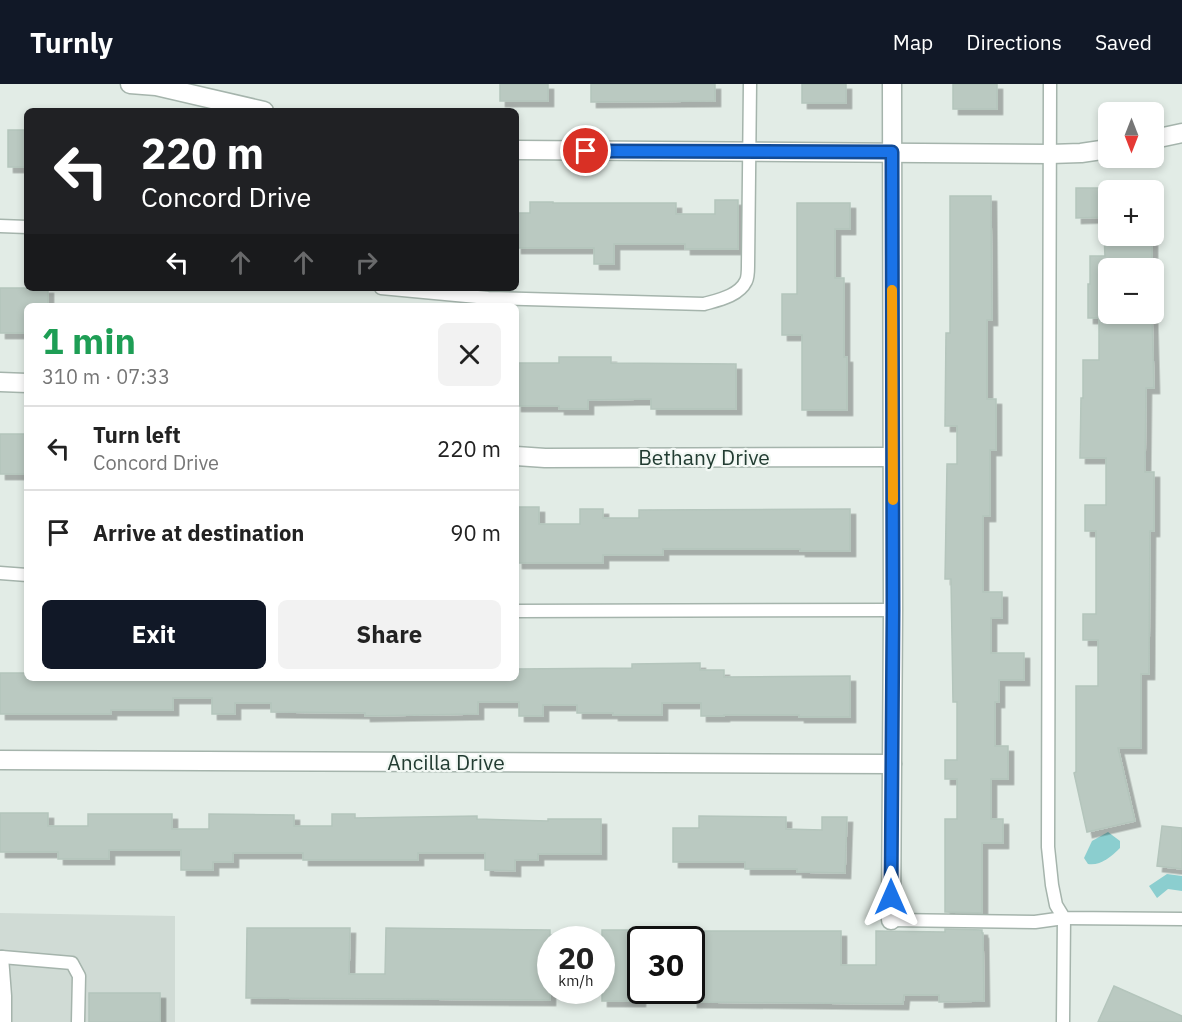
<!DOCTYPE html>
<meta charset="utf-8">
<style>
:root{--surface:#fff;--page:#f2f2f2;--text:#222;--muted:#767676;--line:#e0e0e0;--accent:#111827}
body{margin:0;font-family:"IBM Plex Sans",sans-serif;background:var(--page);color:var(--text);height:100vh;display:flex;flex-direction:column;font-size:22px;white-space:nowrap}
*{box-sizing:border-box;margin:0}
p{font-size:20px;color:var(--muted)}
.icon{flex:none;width:33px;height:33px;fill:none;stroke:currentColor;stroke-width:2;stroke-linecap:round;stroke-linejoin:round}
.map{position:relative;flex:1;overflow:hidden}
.panel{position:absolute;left:24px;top:219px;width:495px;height:378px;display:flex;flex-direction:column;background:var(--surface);border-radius:9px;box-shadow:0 3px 9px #0003}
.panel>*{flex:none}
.banner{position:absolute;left:24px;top:24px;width:495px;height:183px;border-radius:9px;box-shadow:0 3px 9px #0003;background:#202124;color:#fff;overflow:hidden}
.needle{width:39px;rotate:180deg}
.fabs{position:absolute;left:1098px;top:18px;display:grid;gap:12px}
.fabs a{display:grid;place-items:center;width:66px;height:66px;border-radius:9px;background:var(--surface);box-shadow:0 3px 9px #0003;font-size:30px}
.speed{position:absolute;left:537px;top:842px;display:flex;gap:12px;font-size:30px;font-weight:700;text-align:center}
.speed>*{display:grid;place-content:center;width:78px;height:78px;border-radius:50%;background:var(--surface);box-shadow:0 3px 9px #0003;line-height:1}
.speed small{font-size:15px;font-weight:400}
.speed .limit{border:3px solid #111;border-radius:9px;background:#fff;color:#111}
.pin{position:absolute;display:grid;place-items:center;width:51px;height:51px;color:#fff;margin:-26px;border:3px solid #fff;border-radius:50%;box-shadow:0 2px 6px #0007}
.me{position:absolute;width:66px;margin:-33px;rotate:0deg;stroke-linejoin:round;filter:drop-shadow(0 0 4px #0008)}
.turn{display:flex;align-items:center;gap:21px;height:126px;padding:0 18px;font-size:27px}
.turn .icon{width:78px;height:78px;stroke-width:2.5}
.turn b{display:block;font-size:42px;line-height:51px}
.lanes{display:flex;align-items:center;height:57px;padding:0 18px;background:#0003;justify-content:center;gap:30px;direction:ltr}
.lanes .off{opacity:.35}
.round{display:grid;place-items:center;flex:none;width:63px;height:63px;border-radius:9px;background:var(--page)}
.overview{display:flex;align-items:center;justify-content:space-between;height:102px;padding:0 18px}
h1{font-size:36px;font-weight:700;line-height:45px;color:#1e9e55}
.primary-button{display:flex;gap:12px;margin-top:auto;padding:12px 18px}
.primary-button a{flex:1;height:69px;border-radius:9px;background:var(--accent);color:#fff;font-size:24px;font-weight:700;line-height:69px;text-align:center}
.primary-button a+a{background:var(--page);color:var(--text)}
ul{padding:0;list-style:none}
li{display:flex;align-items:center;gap:18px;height:84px;padding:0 18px;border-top:2px solid var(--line)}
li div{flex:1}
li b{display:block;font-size:22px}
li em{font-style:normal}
header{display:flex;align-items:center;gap:36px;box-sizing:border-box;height:84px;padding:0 30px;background:var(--accent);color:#fff}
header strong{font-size:28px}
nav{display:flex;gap:33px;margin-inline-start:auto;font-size:21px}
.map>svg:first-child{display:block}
.built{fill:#d0dbd5}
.water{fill:#8bcecf}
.building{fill:#bac9c1;stroke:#b4c5bc;stroke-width:1.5;filter:url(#shadow)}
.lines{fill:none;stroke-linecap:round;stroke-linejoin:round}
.lane-casing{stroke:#a5b4ac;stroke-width:15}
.street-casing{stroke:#a5b4ac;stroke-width:21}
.lane{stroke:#fff;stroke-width:12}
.street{stroke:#fff;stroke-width:18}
.route-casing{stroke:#114b97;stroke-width:15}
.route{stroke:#1a73e8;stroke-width:10}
.slow{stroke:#f59e0b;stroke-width:10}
.labels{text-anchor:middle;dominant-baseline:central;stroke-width:4.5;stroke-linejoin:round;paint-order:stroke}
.street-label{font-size:21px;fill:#223c32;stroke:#f2f8f4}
</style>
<header>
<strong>Turnly</strong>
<nav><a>Map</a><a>Directions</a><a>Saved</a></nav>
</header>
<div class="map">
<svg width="1182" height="938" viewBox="0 0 1182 938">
<defs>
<filter id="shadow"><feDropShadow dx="5.5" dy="5.5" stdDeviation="0" flood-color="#0004"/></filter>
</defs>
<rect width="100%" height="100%" fill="#e2ece6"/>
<polygon class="built" points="0,829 175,832 175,938 0,938"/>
<g class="water">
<path d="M1108,748L1120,757V764C1111,773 1100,782 1088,780L1084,774L1092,757Z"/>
<polygon points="1167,790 1182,792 1182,807 1168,805 1157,814 1149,802"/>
</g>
<g class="building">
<rect x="500" y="0" width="48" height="17"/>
<polygon points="591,0 715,0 715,17 591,18"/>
<rect x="802" y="0" width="44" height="19"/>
<rect x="953" y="0" width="44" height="25"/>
<rect x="8" y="46" width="19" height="37"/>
<polygon points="1076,104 1108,104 1108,133 1076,134"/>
<polygon points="950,112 991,112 992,236 987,236 987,315 996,315 996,366 990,366 990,432 983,432 983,508 1002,508 1002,534 991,534 991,569 1024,569 1024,596 999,596 999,618 995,618 995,662 1008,662 1008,695 991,695 991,735 1003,735 1003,759 982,759 982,829 945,828 945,735 957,735 957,695 945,695 945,676 957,676 957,618 953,618 951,495 945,495 947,380 957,380 957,342 945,342 946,249 950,249"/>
<polygon points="715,116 738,116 738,165 685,165 685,160 614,160 614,180 594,180 594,164 516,164 516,129 530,129 530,118 553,118 553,119 676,119 676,130 715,130"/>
<polygon points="797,119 850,119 850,145 835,145 835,194 844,194 844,273 847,273 847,326 802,326 802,251 782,251 782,210 797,210"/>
<polygon points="1104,152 1152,152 1152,184 1108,184 1108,230 1152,230 1154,304 1146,304 1145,388 1154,388 1154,447 1150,447 1149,590 1141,590 1141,664 1118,664 1135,737 1087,748 1074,689 1076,688 1076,602 1098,602 1098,556 1083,556 1083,530 1096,530 1096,447 1085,447 1085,421 1106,421 1106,374 1080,374 1081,314 1083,314 1083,276 1099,276 1099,234 1088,234 1088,200 1090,200 1090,172 1105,172"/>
<polygon points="0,204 48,204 48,222 27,222 27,249 0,249"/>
<polygon points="559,273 611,273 611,279 736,280 736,325 651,325 651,315 588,316 588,325 559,325 559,322 516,322 516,279 559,279"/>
<rect x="0" y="350" width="27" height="40"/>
<polygon points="516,423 539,423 539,440 580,440 580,425 603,425 603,434 639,434 639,426 850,425 850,467 800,467 800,465 663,465 663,471 603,471 603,479 517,479"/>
<polygon points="700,579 700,586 724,586 724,593 850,592 850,633 799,633 799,631 724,631 724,632 701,632 701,619 662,619 662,631 613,631 613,629 577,629 577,621 543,621 543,632 519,632 519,618 478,618 478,630 365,632 365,629 271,628 271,619 235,619 235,630 212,630 212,614 173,614 173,626 111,626 111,630 0,630 0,589 27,589 27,594 516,594 516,585 632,584 632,580"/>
<polygon points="0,729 48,729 48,742 88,742 88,730 172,730 172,745 209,745 209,730 294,731 294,742 332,742 332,730 355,730 355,734 477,732 477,735 548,737 548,735 601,735 601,770 538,770 538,776 515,776 515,787 485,786 485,769 418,769 418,776 303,776 303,769 233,769 233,778 213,778 213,786 181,786 181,766 109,766 109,775 58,775 58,768 0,768"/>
<polygon points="699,732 786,733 786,745 822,746 822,733 847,733 845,789 797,788 797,785 745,785 745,778 673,778 673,744 699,744"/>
<polygon points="1162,742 1182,744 1182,785 1157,782"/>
<polygon points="247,844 350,844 349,890 385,890 386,844 550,846 550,916 246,914"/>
<polygon points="945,845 982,846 982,849 983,849 984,917 939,918 939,911 904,911 903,920 692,918 692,847 841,847 841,881 876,881 876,847 945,848"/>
<rect x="602" y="846" width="38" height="71"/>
<polygon points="1114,902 1182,932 1182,938 1098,938"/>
<rect x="89" y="909" width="71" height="29"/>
</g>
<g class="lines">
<g class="lane-casing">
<g id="lane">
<polyline points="1050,0 1048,763 1052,801 1056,821 1064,834 1182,835"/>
<polyline points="0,142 27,143"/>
<path d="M381,204L488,214L704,220C718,216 739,212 746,197C748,193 748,186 748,182L750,0"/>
<polyline points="0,489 27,491"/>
<polyline points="516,527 893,526"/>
<polyline points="891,836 1035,838 1064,834 1063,938"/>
<polyline points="0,873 2,873 5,912 5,938"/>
<polyline points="2,873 72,879 79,892 78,938"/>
</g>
</g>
<g class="street-casing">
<g id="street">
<polyline points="130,0 156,2 264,27"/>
<polyline points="1154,55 1182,49"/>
<polyline points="516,66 1050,70 1081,69 1108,65"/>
<polyline points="0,298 27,299"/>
<polyline points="516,372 545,374 892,373"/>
<polyline points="0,676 892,680"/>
<polyline points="891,836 893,526 892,0"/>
</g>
</g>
<use href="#lane" class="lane"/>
<use href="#street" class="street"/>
</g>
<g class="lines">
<g class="route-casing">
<polyline id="route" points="586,67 892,68 893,526 891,813"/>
</g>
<use href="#route" class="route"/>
<polyline class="slow" points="892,206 893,416"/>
</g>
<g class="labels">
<g class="street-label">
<text x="704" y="373">Bethany Drive</text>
<text x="446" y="678">Ancilla Drive</text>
</g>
</g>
</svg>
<div class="fabs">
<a><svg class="needle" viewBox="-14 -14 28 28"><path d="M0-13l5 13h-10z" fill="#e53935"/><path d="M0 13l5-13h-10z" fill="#767676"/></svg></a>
<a>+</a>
<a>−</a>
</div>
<div class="speed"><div>20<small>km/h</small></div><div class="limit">30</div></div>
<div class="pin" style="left:586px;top:67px;background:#d93025"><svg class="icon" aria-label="arrive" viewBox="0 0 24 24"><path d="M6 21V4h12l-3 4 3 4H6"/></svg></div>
<svg class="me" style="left:891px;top:813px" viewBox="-20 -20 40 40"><path d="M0-17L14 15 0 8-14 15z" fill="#1a73e8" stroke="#fff" stroke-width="4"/></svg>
<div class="banner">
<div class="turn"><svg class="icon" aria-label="left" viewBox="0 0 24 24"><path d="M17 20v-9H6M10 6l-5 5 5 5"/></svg><div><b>220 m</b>Concord Drive</div></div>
<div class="lanes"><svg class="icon" aria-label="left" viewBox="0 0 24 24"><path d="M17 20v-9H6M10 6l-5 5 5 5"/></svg><svg class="icon off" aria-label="ahead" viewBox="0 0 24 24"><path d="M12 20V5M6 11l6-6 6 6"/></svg><svg class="icon off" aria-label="ahead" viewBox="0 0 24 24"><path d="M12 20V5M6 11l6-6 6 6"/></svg><svg class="icon off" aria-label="right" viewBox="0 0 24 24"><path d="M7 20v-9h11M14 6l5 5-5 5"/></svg></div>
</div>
<section class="panel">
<div class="overview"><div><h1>1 min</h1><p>310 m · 07:33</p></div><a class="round"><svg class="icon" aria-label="close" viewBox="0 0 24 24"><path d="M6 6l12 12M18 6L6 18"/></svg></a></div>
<ul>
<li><svg class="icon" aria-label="left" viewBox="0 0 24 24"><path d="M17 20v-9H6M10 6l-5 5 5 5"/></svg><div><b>Turn left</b><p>Concord Drive</p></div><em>220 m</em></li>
<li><svg class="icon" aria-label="arrive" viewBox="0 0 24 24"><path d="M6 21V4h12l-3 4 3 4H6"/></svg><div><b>Arrive at destination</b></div><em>90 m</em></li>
</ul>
<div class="primary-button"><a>Exit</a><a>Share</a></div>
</section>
</div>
